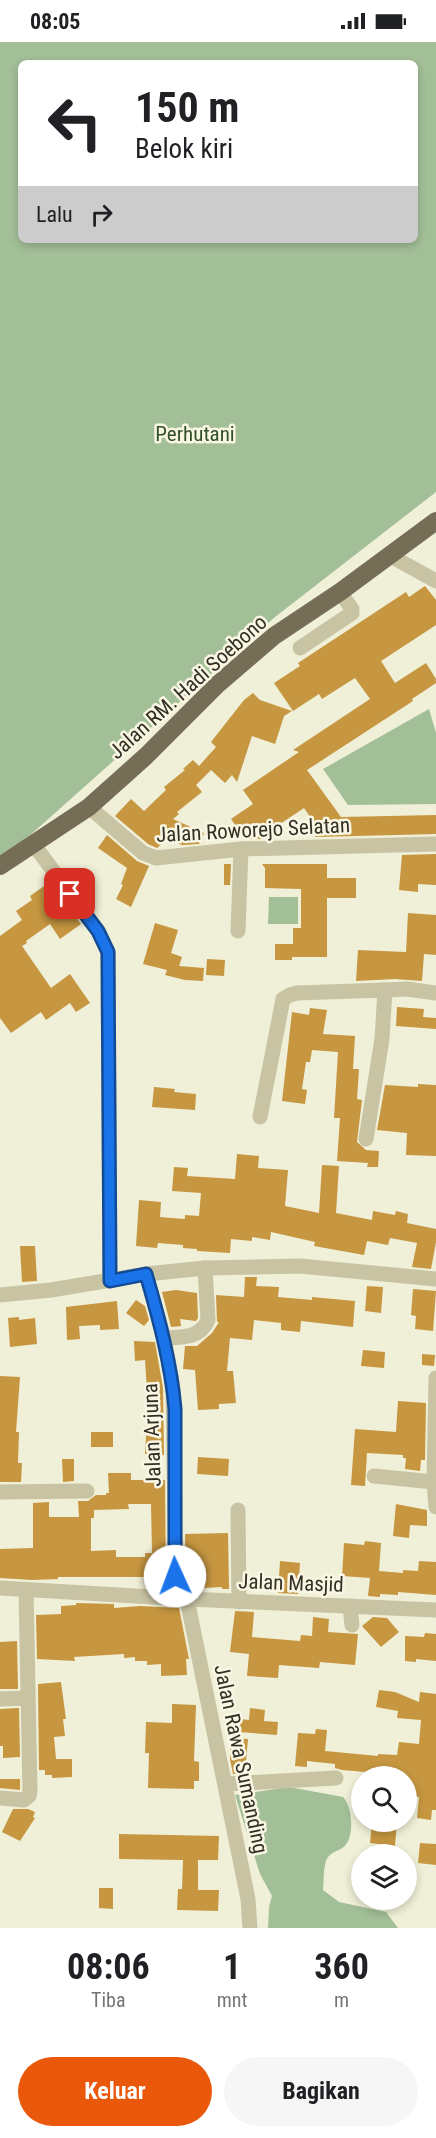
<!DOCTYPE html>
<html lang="id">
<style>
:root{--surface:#fff;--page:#f6f6f6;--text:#202124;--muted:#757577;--accent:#ea580c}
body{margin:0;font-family:"Roboto Condensed",sans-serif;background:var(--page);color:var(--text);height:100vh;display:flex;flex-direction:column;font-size:22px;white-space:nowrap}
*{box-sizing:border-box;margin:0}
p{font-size:20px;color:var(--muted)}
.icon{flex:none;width:33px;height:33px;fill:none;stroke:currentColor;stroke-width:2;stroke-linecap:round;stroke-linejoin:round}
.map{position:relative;height:1886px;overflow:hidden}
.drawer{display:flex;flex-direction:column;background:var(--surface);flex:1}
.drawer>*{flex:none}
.top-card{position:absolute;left:18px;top:18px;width:400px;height:183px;border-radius:9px;box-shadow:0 3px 9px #0003;background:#fff;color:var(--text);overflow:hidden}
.controls{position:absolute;left:351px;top:1724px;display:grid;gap:12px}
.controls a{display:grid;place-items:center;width:66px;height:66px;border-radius:50%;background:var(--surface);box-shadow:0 3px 9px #0003;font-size:30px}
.pin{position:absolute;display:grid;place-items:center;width:51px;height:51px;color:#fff;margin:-26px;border-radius:12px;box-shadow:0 3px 9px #0006}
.me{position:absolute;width:66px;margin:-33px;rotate:358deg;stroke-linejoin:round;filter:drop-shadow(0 0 4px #0008)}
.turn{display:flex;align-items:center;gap:21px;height:126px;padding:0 18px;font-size:27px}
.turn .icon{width:78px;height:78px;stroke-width:2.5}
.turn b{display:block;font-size:42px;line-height:51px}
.then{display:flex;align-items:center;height:57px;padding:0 18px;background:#0003;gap:12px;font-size:22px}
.eta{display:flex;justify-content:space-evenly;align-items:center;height:102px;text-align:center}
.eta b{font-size:36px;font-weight:700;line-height:42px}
.button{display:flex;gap:12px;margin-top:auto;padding:12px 18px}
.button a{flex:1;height:69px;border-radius:36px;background:var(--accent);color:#fff;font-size:24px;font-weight:700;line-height:69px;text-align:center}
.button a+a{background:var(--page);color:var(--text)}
.status{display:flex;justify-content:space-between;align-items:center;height:42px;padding:0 30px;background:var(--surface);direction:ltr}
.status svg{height:16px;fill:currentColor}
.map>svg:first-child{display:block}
.green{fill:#a2bf97;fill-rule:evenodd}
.building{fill:#c69640;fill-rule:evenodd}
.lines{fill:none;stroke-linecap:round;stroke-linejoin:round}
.minor{stroke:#c8c3a3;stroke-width:15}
.major{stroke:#756d56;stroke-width:18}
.route-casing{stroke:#114b97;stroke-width:15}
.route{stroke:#1a73e8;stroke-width:10}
.labels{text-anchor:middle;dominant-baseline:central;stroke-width:5;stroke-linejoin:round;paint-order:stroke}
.park-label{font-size:21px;fill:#325129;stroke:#f9f7e3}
.street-label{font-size:21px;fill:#332f25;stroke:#f9f7e3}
</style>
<div class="status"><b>08:05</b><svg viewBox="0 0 49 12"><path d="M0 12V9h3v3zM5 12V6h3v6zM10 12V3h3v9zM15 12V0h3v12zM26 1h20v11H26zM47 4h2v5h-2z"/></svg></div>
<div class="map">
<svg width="436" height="1886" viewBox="0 0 436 1886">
<rect width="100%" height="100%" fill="#f0efd7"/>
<g class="green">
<path d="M0,0H436V450L275,575L9,812L0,817ZM21,21H416V198H21Z"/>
<polygon points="429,667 436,691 436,762 348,763 323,727"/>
<polygon points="269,855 298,855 298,882 268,882"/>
<path d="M289,1745L343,1755C352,1764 354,1790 347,1801C342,1810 330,1808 326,1819C323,1828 324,1840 323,1848L339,1860L386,1870L398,1886H268L269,1865L272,1854L260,1832L235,1753Z"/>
</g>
<g class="building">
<polygon points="425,544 436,558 436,583 381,619 395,641 426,621 436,637 436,641 412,657 413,659 307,728 341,775 436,773 436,792 315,795 315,782 304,766 265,792 267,795 265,797 245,797 231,777 253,762 243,748 299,710 293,708 370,657 355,636 322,657 319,652 293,669 274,641 300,624 298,621 406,550 409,555"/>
<polygon points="253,651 260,658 292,669 284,674 275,702 252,694 237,740 232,733 225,741 211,728 196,743 202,750 177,770 179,772 173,777 204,791 199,802 182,803 167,797 157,806 148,802 115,774 131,757 144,769 166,748 164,745 185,728 183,727 193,718 199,724 216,705 211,700 244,658"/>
<polygon points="107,793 137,819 149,824 131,865 116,857 123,843 121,842 127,826 98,806"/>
<polygon points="436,812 436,843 418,842 418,850 399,848 402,813"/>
<polygon points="224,822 231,822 230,843 224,843"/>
<polygon points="262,822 327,822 327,836 356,836 356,856 327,856 327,915 292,915 292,918 275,918 275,902 293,902 293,886 301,886 301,847 265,846 265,826"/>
<polygon points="50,840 81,882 60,897 50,882 26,899 27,901 22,904 51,946 70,932 90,961 76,970 70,961 46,978 41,970 11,991 0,976 0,894 22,878 16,869 32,858 30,854"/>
<polygon points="408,871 436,873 436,913 424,912 422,939 395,937 356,939 358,908 406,910"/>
<polygon points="155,881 178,888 171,911 182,915 179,924 204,926 203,939 185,938 165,933 167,928 143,922"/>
<polygon points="207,917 225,918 224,934 206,933"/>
<polygon points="397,965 424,967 423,975 436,976 436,987 396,984"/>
<polygon points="310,966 327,968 323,992 355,994 353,1027 359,1027 357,1057 362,1058 357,1100 366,1108 379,1109 378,1125 367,1125 368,1121 337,1119 340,1076 334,1076 338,1010 312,1008 310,1020 306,1020 302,1047 307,1048 305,1062 282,1059 292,970 309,973"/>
<polygon points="418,1042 436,1043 436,1114 406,1113 407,1091 377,1088 385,1043 418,1045"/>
<polygon points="154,1045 175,1047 174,1050 196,1052 195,1068 152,1065"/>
<polygon points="237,1112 259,1114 258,1126 288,1128 285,1164 319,1171 322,1123 339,1124 336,1171 372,1178 373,1169 395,1173 396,1169 408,1172 407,1181 436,1187 436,1200 431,1227 412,1225 417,1201 390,1196 388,1203 367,1199 364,1213 314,1204 315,1200 271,1190 270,1198 252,1195 252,1199 231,1197 230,1211 197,1209 197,1207 183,1206 183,1203 158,1201 157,1206 136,1204 139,1158 161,1160 160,1175 185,1177 185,1173 199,1174 201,1151 172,1149 174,1125 188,1126 187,1134 235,1137"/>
<polygon points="20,1204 35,1204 37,1239 22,1240"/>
<polygon points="245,1235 257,1235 256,1244 279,1245 278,1255 312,1258 312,1255 355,1259 353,1285 301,1279 300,1290 281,1288 281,1281 254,1278 252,1298 230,1296 227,1329 233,1329 236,1361 219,1362 219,1367 198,1368 195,1328 183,1327 185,1304 197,1304 212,1291 219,1280 217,1280 216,1253 244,1255"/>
<polygon points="367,1244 383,1245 381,1271 365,1269"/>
<polygon points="413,1247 436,1249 433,1289 415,1287 416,1274 411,1273"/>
<polygon points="176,1248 197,1251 198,1276 196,1279 180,1277 181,1284 171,1285 162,1250"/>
<polygon points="136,1258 145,1264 149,1278 144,1284 126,1271"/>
<polygon points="117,1259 119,1287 100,1288 100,1283 79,1284 80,1297 67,1298 66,1265"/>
<polygon points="19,1275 19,1278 35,1276 37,1302 10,1305 8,1276"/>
<polygon points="134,1299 155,1300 163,1346 164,1413 145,1412 147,1379 153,1379 150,1348 147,1349 145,1318 135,1319"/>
<polygon points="363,1308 385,1310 384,1326 361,1324"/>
<polygon points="422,1312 435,1313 434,1324 422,1323"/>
<polygon points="0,1334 20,1335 16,1390 19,1390 18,1421 22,1421 21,1440 0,1440"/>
<polygon points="398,1359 426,1361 425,1418 421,1418 420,1429 405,1427 406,1416 403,1416 403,1413 367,1411 365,1444 351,1443 355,1387 396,1390"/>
<rect x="91" y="1390" width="22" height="15"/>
<polygon points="198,1415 229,1417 228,1434 197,1432"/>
<polygon points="62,1417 74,1417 74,1439 63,1440"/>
<path d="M108,1431H131V1438H165L166,1546L146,1545L145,1535H58V1537L33,1538L0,1536V1507L33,1506V1461L49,1460V1475H79L78,1459H88L96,1453H106V1451H109ZM128,1462H151L152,1511H145V1515H116V1508L91,1509V1476H94V1468L129,1467Z"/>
<polygon points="396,1462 427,1468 427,1484 410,1483 409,1496 393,1494"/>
<polygon points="228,1491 229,1547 222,1547 222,1545 186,1547 185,1492"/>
<polygon points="365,1499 381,1501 379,1529 403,1531 403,1528 418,1529 419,1519 436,1520 436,1553 398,1550 398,1553 380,1552 380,1555 368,1554 370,1536 342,1534 344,1501 364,1503"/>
<polygon points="280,1519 300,1521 298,1552 278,1551"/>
<polygon points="76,1561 114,1562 114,1566 140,1564 179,1566 188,1612 189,1617 186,1617 187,1633 161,1634 161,1622 147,1623 147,1619 135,1619 135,1615 124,1616 124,1612 74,1615 75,1619 37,1617 36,1573 61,1572 61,1564 76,1563"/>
<polygon points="235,1569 254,1570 252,1595 300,1599 301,1593 312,1594 313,1575 329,1577 328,1590 358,1592 355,1623 320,1620 319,1626 279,1623 278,1636 247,1634 249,1612 230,1610"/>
<polygon points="373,1575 387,1576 399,1590 381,1605 362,1584"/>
<polygon points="425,1591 436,1592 436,1619 416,1617 416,1620 405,1619 405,1594 424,1595"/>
<polygon points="17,1599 18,1647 0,1647 0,1600"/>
<polygon points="61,1640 66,1677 63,1677 65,1694 54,1695 56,1717 72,1717 72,1735 52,1736 52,1733 45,1733 45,1728 39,1728 38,1642"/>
<polygon points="379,1648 395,1650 419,1660 420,1650 436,1652 436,1768 432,1768 431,1778 417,1776 419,1755 406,1754 406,1734 377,1734 377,1731 342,1728 335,1726 335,1722 307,1719 307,1725 295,1724 298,1691 315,1692 316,1687 327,1688 325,1709 378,1714 378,1712 397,1713 399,1700 419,1702 421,1678 397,1676 398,1669 376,1665"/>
<polygon points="172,1662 196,1663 194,1719 199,1720 199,1739 194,1739 194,1747 148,1746 149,1711 145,1711 146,1680 172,1681"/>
<polygon points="19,1666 20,1715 3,1716 3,1704 0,1704 0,1667"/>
<polygon points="250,1666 265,1668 264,1679 278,1680 277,1693 239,1690 240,1677 249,1678"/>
<polygon points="231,1696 248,1697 245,1731 233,1732 230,1717"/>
<polygon points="0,1737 20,1737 20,1748 0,1746"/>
<polygon points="13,1767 28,1767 35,1770 33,1775 35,1776 20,1799 2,1790"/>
<polygon points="372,1779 397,1779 395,1804 370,1801"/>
<polygon points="119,1792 219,1794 218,1818 198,1818 198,1848 219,1848 218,1869 177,1868 178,1847 182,1847 183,1818 119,1817"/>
<polygon points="420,1801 436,1802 436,1823 418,1821"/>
<polygon points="99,1846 113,1846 113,1867 99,1866"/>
</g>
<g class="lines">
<g class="minor">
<polyline points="389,513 436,539"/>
<polyline points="300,606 352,571 352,567 340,550"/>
<polyline points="89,765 143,811 156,816 241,807 436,802"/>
<polyline points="34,803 98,889 108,910 110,1239"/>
<polyline points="238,889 241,807"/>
<polyline points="385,948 407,947 436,951"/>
<polyline points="260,1075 283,957 290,953 297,951 385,948 382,997 366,1097"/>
<polyline points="146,1232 164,1296 173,1345 176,1557"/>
<polyline points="0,1253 51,1248 146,1232 205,1226 300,1224 436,1237"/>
<path d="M164,1296C181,1295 200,1297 208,1278L205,1226"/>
<polyline points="436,1336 434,1440 436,1465"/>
<polyline points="374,1434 434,1440"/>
<polyline points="0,1450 87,1449"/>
<polyline points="238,1468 239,1560"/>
<polyline points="0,1546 187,1557 436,1568"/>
<polyline points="187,1557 248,1857 250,1886"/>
<polyline points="350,1564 352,1583"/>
<polyline points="0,1657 28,1656"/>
<polyline points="226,1742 336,1736"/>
<polyline points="0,1756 24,1758 29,1754 30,1750 26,1548"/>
</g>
<polyline class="major" points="0,824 89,765 146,714 217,643 274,594 340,550 436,479"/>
</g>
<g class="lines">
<g class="route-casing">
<path id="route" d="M70,852L98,889L108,910L110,1239L146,1232C159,1277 171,1321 175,1367V1534"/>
</g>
<use href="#route" class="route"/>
</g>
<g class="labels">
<g class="park-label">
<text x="195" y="392">Perhutani</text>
</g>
<g class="street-label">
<text transform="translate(188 645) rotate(-42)">Jalan RM. Hadi Soebono</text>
<text transform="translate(253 788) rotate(-3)">Jalan Roworejo Selatan</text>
<text transform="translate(152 1393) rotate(-92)">Jalan Arjuna</text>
<text transform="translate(291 1541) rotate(2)">Jalan Masjid</text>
<text transform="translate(241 1717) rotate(78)">Jalan Rawa Sumanding</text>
</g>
</g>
</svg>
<div class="controls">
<a><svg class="icon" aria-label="search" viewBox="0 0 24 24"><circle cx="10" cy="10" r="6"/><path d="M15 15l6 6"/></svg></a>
<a><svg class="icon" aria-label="layers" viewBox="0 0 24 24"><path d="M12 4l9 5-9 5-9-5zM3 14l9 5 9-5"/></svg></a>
</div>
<div class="pin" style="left:70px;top:852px;background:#d93025"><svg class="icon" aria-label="arrive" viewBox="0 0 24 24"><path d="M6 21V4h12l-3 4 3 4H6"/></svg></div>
<svg class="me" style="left:175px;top:1534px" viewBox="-20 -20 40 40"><circle r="19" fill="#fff"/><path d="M0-13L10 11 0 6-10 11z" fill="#1a73e8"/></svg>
<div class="top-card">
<div class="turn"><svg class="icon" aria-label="left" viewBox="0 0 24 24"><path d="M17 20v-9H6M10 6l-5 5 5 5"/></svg><div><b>150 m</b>Belok kiri</div></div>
<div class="then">Lalu<svg class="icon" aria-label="right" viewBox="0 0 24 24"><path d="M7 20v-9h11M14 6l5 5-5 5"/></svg></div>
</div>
</div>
<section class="drawer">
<div class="eta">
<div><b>08:06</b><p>Tiba</p></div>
<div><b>1</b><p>mnt</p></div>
<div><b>360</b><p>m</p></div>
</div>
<div class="button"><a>Keluar</a><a>Bagikan</a></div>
</section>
